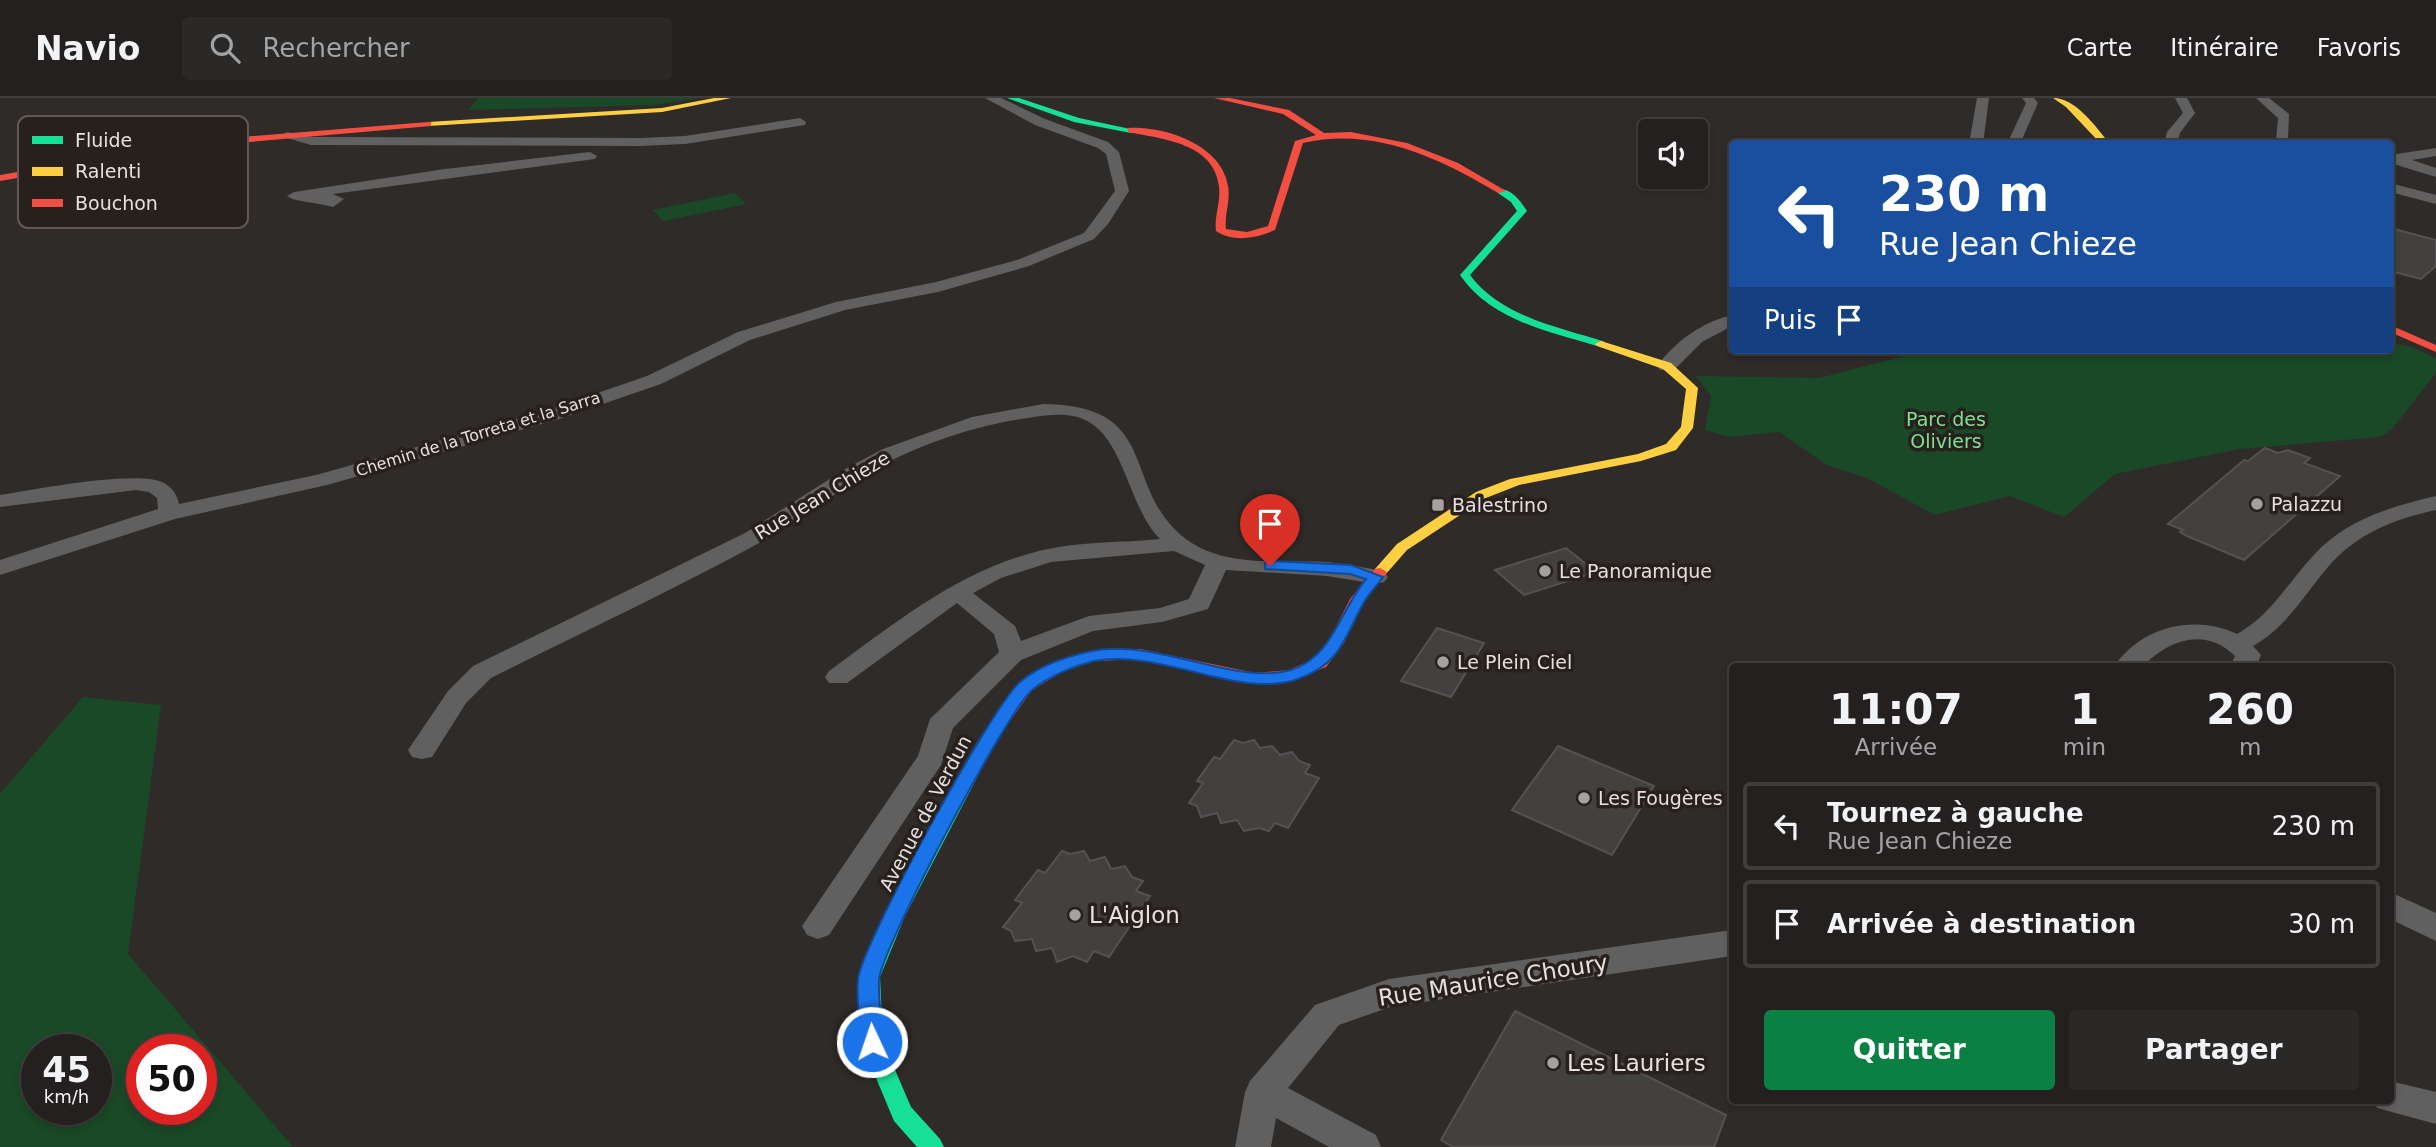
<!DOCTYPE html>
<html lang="fr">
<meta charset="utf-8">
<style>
:root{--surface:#23201f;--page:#2b2828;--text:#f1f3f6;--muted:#a3a3a4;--line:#403e3d;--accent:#0b8043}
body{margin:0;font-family:"DejaVu Sans",sans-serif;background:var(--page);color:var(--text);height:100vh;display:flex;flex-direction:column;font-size:26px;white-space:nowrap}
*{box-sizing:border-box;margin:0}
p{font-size:23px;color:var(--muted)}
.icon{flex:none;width:38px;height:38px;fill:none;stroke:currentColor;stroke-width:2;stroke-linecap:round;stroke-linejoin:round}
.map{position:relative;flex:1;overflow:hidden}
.side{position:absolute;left:1729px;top:565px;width:665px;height:441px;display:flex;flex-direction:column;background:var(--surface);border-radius:7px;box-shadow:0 4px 10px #0003,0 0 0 2px var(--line)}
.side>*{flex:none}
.banner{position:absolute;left:1729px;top:42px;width:665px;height:214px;border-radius:7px;box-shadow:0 4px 10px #0003,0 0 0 2px var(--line);background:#1a4fa0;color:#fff;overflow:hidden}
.controls{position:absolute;left:1638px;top:21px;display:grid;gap:14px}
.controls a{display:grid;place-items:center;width:70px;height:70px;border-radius:7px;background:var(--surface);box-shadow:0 4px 10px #0003,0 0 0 2px var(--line);font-size:35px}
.speed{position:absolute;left:21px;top:936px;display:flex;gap:14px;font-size:35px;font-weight:700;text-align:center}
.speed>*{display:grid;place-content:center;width:91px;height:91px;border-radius:50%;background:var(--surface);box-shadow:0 4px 10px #0003,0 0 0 2px var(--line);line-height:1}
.speed small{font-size:18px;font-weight:400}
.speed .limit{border:10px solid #d22;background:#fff;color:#111}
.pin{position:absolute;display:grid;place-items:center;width:60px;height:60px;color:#fff;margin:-72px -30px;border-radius:50% 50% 50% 0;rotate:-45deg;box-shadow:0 0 7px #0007}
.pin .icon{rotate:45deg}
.me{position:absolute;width:77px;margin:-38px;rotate:357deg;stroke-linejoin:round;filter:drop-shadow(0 0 5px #0008)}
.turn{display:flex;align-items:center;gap:24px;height:147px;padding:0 35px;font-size:32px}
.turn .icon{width:91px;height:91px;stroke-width:2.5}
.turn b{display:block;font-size:49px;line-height:60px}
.then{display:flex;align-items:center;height:66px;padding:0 35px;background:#0003;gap:14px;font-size:26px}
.eta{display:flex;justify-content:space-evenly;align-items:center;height:119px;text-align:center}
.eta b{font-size:42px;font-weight:800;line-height:49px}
.button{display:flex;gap:14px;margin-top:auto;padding:14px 35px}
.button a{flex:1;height:80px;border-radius:7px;background:var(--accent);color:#fff;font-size:28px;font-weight:800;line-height:80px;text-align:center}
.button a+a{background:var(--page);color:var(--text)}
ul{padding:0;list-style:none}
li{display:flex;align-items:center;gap:21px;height:88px;margin:0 14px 10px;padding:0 21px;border:4px solid var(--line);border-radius:7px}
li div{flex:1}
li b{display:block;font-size:26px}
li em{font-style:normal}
header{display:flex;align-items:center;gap:42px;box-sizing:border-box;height:98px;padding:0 35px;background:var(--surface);border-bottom:2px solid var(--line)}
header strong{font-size:33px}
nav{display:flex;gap:38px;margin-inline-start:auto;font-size:24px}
.search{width:490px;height:63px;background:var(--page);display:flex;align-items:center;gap:18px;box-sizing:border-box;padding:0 24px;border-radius:7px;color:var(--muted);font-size:26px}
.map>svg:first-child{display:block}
.green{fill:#1a4927;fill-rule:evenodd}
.building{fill:#434040;stroke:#545252;stroke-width:2}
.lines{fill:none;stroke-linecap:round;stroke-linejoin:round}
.street{fill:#5f605f;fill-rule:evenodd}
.fast{fill:#16e098;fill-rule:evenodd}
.slow{fill:#ffcf43;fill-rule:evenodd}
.jam{fill:#f24e42;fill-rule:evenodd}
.route{fill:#1a73e8;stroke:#114b97;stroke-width:2}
.poi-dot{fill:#a5a19f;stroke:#27201d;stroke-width:2.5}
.labels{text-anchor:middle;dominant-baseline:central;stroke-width:7;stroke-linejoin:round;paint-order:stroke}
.far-street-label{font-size:16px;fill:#e5e1de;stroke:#27201d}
.park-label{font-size:19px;fill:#7ae291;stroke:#27201d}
.street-label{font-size:19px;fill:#e5e1de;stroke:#27201d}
.poi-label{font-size:19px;fill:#e5e1de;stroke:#27201d;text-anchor:start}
.near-poi-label{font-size:23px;fill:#e5e1de;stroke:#27201d;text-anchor:start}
.near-street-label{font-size:23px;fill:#e5e1de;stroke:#27201d}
.key{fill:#27201d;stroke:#605a57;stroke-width:2}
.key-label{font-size:19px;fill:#e5e1de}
</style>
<header>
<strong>Navio</strong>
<div class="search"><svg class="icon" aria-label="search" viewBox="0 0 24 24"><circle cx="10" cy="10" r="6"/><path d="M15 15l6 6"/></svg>Rechercher</div>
<nav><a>Carte</a><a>Itinéraire</a><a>Favoris</a></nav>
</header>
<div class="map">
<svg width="2436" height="1049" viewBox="0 0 2436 1049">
<rect width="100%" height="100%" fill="#2f2b29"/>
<g class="green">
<polygon points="479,0 701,0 652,7 468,12"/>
<polygon points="735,95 746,106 663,123 653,112"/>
<polygon points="2391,245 2409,248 2436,260 2436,275 2392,331 2380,339 2240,351 2115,376 2064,419 2010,398 1935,417 1867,380 1827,367 1779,334 1729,339 1705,332 1711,298 1696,278 1819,280 1928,252 2390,252"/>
<path d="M83,599L161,607L128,856L293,1049H0V696ZM96,952V1012H37V952ZM201,952V1012H142V952Z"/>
</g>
<g class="building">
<polygon points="2390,130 2436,142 2436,168 2421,181 2390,173"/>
<polygon points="2265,350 2278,355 2288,352 2310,360 2304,365 2340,378 2244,462 2187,438 2180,434 2183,432 2168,426 2244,362 2248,363"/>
<polygon points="1566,450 1596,474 1524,497 1495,472"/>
<polygon points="1437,530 1484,545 1451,599 1401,583"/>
<polygon points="1234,642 1243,645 1254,642 1260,650 1272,648 1280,657 1292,654 1299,663 1310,667 1305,675 1319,680 1288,730 1275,725 1269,733 1259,730 1244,733 1237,722 1221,725 1217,715 1201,719 1197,708 1189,705 1203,685 1197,683 1214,659 1220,661"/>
<polygon points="1558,648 1654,688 1612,757 1512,712"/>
<polygon points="1062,753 1070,756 1084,753 1090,763 1105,759 1111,771 1125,768 1132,779 1143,783 1136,793 1150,798 1109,859 1094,853 1087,864 1073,858 1057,864 1052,850 1036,853 1032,841 1015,843 1011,833 1003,829 1022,805 1015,802 1038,772 1045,775"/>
<polygon points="1515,913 1726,1017 1714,1049 1453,1049 1441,1042"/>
</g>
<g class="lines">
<g class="street">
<path d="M985,0H1001L1045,21L1108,44L1119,54L1129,93L1108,126L1094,141L1029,168L938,194L845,212L750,242L661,286L556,322L327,387L175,421L0,477V462L158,411L157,400L149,394L136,392L0,409V397C33,392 138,371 164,385C173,390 177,397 179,406L316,377L542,314L647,278L738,234L836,204L936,184L1017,162L1084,135L1115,93L1106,56L1098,50L1035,27Z"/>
<polygon points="1977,0 1989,0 1983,46 1969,46"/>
<polygon points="2022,0 2034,0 2038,5 2020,46 2007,46 2026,5"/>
<polygon points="2175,0 2187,0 2195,15 2180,35 2177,46 2164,46 2167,34 2183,15"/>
<polygon points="2256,0 2269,0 2289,16 2288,40 2292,46 2276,43 2278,20"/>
<polygon points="800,20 806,24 805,27 685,46 641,48 311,47 280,38 287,34 311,39 641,40 685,38"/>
<polygon points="2067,41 2072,42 2074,46 2060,46"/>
<polygon points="2436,50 2436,58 2412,62 2436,70 2436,79 2390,65 2390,57"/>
<path d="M590,54L597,58L595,61L333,96L344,101L333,109C321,105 294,104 287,98L294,94L445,71Z"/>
<polygon points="2390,85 2436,97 2436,106 2390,94"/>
<path d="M1732,217V228L1702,244L1674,272H1660L1658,268L1660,264C1679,241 1703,224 1732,217Z"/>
<path d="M1043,306C1164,307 1119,390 1186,441C1224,470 1282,462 1326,464C1346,466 1365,469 1384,474L1388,479L1384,484L1376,486L1327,478L1226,472L1208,511L1162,524L1093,533L1021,562L953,630L941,667L829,837L818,841L807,837L802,828L918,658L930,621L999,554L994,536L957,505L847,585H829L825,579L829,573C898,523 963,469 1048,451C1084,443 1123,445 1160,441C1129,411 1124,339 1085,322C1068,314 1046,317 1028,320C970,328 909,350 859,380C826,401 796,426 761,444C673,492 581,535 491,580L466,605L432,659L422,661L412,659L408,652L448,593L473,568L745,435L847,370L883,351L972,319ZM1174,453L1205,467L1189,501L1160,510L1089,518L1021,543L1015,528L973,495L1001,480L1051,464Z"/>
<path d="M2436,398V412C2394,421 2356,436 2328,469C2304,497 2286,530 2253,548L2261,557L2256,569H2230L2235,558C2205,528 2168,542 2142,569H2114C2141,528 2195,516 2237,536C2270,518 2288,485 2312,459C2345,422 2389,409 2436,398Z"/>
<polygon points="2390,794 2436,815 2436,843 2390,821"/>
<polygon points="1732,832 1732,858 1390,909 1339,927 1288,990 1376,1037 1381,1049 1329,1049 1276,1020 1271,1049 1235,1049 1245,994 1250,983 1315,907 1389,881"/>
<polygon points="2390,983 2436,994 2436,1026 2377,1010 2374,1003 2390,1003"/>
</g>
<g class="fast">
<polygon points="1007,0 1019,0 1079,20 1135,32 1131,35 1074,24"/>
<path d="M1498,91C1511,90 1520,102 1527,113L1470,177C1501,219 1559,229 1605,244V248H1597C1547,233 1491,222 1460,177L1517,113L1511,104L1498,95Z"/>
<polygon points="987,637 993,639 996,643 905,818 880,879 883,944 911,1009 940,1041 944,1049 917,1049 894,1023 861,944 858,879 885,818 978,643 981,639"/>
</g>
<g class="slow">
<polygon points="714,0 731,0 662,14 428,28 424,26 428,24 662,10"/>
<path d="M2053,0C2076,0 2096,29 2110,46H2101L2066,9Z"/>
<polygon points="1601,243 1671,265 1698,290 1693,330 1676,352 1641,363 1519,387 1486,400 1407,452 1385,477 1375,477 1373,474 1375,471 1397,446 1476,394 1510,381 1638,356 1666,346 1681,329 1686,291 1663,271 1597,248 1595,246"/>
</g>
<g class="jam">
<path d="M1214,0H1230L1289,12L1324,35L1351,34L1407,45L1458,65L1506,93L1498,95C1437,59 1374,29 1303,45L1275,132C1257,140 1234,145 1216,133C1214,118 1221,104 1219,89C1215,45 1162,41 1128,34V30C1165,28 1222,47 1228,88C1231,102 1224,117 1226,131L1247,134L1268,128L1295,43L1316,37L1283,16Z"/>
<polygon points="428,24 431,24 431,28 204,48 0,83 0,77 204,42"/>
<polygon points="2390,227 2436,247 2436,254 2390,234"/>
<polygon points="1380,470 1387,474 1365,502 1344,545 1326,569 1292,582 1255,585 1140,561 1095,563 1062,574 1032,592 993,647 981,647 978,643 1020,584 1050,566 1094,553 1140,551 1255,575 1289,572 1314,561 1329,543 1350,501 1375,471"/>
</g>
</g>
<path class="route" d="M1270,463L1351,467L1383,479C1377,488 1369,495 1364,504C1344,540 1341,566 1298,581C1238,602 1161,550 1094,563C1074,568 1049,578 1032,592C1007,613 883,848 879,881C878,901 882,924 883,944L880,951L872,954L864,951L861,944C860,924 856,901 858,881C862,846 992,608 1020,584C1038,568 1069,558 1092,553C1158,540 1234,588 1291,572C1333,559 1340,512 1366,481L1350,476L1265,471V465Z"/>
<g class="poi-dot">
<circle cx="2257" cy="406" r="7"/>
<rect x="1431" y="400" width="14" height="14" rx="3.5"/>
<circle cx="1545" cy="473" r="7"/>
<circle cx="1443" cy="564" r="7"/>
<circle cx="1584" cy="700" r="7"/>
<circle cx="1075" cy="817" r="7"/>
<circle cx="1553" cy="965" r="7"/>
</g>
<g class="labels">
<g class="far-street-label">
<text transform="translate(478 336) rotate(-17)">Chemin de la Torreta et la Sarra</text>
</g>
<g class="park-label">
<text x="1946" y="321">Parc des<tspan x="1946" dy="22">Oliviers</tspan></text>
</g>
<g class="street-label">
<text transform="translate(822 397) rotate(-31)">Rue Jean Chieze</text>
<text transform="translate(925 715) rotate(-62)">Avenue de Verdun</text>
</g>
<g class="poi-label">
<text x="2271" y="406">Palazzu</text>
<text x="1452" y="407">Balestrino</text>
<text x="1559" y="473">Le Panoramique</text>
<text x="1457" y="564">Le Plein Ciel</text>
<text x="1598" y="700">Les Fougères</text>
</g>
<g class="near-poi-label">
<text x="1089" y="817">L'Aiglon</text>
<text x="1567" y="965">Les Lauriers</text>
</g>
<g class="near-street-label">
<text transform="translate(1493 882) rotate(-9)">Rue Maurice Choury</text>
</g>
</g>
<rect x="18" y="18" width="230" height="112" rx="10" class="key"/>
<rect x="32" y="38" width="31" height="8" fill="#16e098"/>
<rect x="32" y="69" width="31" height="9" fill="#ffcf43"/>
<rect x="32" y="101" width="31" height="8" fill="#f24e42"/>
<g class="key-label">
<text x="75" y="49">Fluide</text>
<text x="75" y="80">Ralenti</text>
<text x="75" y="112">Bouchon</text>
</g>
</svg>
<div class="controls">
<a><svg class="icon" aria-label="sound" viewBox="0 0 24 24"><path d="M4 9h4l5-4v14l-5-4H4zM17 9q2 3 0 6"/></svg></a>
</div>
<div class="speed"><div>45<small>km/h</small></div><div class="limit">50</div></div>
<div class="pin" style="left:1270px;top:468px;background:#d93025"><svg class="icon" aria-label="arrive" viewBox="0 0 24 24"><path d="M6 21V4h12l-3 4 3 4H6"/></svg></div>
<svg class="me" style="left:872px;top:944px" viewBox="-20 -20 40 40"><circle r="17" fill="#1a73e8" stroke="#fff" stroke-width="3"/><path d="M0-11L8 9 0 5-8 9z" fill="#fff"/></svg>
<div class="banner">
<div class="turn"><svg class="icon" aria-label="left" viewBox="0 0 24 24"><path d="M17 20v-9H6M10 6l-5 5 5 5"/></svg><div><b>230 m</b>Rue Jean Chieze</div></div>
<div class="then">Puis<svg class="icon" aria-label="arrive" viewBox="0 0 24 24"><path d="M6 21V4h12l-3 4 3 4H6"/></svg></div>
</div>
<section class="side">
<div class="eta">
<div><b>11:07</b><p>Arrivée</p></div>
<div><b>1</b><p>min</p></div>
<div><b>260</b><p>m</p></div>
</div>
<ul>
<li><svg class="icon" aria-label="left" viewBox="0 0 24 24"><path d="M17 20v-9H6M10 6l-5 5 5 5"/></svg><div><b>Tournez à gauche</b><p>Rue Jean Chieze</p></div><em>230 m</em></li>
<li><svg class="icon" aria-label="arrive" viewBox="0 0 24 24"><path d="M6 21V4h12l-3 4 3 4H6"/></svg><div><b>Arrivée à destination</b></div><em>30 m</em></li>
</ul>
<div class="button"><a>Quitter</a><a>Partager</a></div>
</section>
</div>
